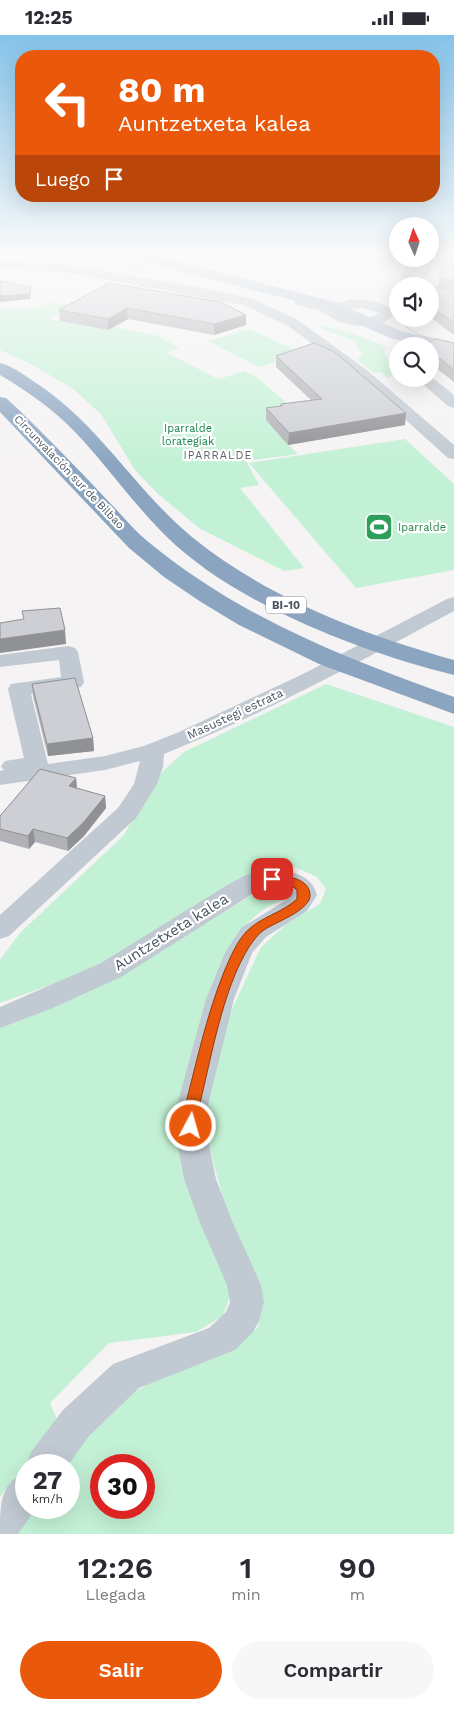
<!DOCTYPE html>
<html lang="es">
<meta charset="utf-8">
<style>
:root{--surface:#fff;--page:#f7f7f7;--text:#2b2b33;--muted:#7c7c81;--accent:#ea580c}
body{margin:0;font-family:"Work Sans",sans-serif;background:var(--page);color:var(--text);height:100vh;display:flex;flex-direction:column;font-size:19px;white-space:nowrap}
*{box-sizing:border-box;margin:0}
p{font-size:16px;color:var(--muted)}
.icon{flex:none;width:28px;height:28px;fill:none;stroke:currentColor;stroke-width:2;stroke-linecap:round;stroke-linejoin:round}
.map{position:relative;height:1499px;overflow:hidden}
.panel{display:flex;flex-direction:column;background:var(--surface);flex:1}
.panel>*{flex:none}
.banner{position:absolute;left:15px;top:15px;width:425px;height:152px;border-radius:20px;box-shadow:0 5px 20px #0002;background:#ea580c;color:#fff;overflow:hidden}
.needle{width:32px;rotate:357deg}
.tools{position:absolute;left:389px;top:182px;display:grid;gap:10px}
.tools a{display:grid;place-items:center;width:50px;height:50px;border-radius:50%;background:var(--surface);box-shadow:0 5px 20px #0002;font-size:25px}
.speed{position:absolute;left:15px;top:1419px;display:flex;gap:10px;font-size:25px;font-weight:700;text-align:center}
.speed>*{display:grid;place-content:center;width:65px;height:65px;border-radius:50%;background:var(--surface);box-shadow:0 5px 20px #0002;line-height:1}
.speed small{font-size:12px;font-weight:400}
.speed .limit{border:8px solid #d22;background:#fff;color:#111}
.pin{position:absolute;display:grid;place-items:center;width:42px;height:42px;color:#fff;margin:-21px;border-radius:10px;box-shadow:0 2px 8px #0006}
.me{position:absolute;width:55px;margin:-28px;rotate:6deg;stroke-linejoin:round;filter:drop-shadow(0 0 4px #0008)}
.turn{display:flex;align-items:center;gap:18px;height:105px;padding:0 20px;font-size:22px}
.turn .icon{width:65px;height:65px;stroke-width:2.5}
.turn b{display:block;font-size:35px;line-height:42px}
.then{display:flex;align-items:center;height:48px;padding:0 20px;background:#0003;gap:10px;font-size:19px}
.eta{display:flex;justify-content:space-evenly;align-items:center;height:85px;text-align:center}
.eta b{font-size:30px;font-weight:600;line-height:35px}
.button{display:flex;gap:10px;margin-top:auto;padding:10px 20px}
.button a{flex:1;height:58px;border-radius:30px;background:var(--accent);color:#fff;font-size:20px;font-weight:600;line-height:58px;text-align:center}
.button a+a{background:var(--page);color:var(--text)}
.status{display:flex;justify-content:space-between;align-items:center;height:35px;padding:0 25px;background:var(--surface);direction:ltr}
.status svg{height:14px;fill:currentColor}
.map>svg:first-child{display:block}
.green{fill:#c3f1d5;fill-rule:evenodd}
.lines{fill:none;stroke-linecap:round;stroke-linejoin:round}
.street{fill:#c1cad2;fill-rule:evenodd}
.primary{fill:#b3c2d1;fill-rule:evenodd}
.highway{fill:#8ba5c1;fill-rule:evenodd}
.tram{stroke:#b5b8bd;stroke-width:1}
.wall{fill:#b0b2b7}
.shaded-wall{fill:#909195}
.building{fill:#cdcfd5;stroke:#909195}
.route{fill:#ea580c;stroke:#983908}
.labels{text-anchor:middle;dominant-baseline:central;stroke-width:4.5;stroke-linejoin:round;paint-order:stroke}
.far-park-label{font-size:11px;fill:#17864f;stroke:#fff}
.far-neighbourhood-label{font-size:11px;letter-spacing:1px;fill:#5f6368;stroke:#fff}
.far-street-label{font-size:11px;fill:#4a5661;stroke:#fff}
.far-leisure-label{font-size:11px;fill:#27864d;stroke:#fff;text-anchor:start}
.shield{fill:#fff;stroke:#808990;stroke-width:1}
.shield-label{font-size:11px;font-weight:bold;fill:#4a5661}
.street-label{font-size:12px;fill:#4a5661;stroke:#fff}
.near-street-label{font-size:15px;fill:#4a5661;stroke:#fff}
</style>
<div class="status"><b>12:25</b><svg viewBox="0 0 49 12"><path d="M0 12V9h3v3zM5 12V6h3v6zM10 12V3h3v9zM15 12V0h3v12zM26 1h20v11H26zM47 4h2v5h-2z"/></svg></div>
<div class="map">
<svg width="454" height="1499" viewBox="0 0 454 1499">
<rect width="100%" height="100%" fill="#f5f3f3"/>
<g class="green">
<polygon points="82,222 138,228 158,235 119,232 74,223"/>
<polygon points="53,267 70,270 49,284 108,295 114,292 159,301 179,313 166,317 218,344 245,336 259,344 298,378 288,410 298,419 246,426 259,450 240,453 304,533 284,536 199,493 158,459 135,435 101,379 72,353 27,327 0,315 0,273 35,273"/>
<path d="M317,289L355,299L387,312L384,315L385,320L397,336L389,343L381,337L374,338L357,325L364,319L357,314L355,306C344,301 324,297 317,289Z"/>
<polygon points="250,294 303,319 259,332 208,306"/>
<polygon points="405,404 454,449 454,535 356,553 249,428"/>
<path d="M326,649L454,692V1499H14L34,1473L69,1472V1430H63L83,1400L134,1357L176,1334L228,1318L258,1292L262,1256L225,1170L202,1085L227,985L261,912L290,886L320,869L326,854L317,842L295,832L254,839L136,912L59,947L0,968V925L20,898L123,801L162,737L184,717ZM101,1430H144V1472H101Z"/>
<path d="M266,856L283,857L284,864C261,873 247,887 233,907L177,1095L181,1126L223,1232L231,1258L223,1281L196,1297L109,1308L50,1368L58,1387L0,1462V992L80,961L130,934L249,862Z"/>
</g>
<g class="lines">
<g class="street">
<polygon points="409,224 421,224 410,251 398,251"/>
<polygon points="0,225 70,230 213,255 253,264 298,285 368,336 454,410 454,424 448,423 358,342 288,291 244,270 70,238 0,233"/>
<polygon points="444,227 454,229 454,237 440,234 438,231 440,228"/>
<path d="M301,263L331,271L349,265L362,264L379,268L388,272L398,271V278L385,287L359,291L339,287L318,275L296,270L294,267L296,264ZM362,273L380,278C369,285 353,283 342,277L347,274Z"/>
<polygon points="426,303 431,304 433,307 431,310 398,311 400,308"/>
<polygon points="430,341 454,360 454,373 448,371 417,344 430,344"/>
<path d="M454,562V576C359,627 264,679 164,719L163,732L157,749L136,783L9,901L0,904V880L118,773L134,749L140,726L105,735L0,750V736L4,735L1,731L5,726L24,723L8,654L11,649L61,642L59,625L0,632V620L68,611L75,613L78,617L84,647L81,652L31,659L48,729L105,721L144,711L179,697L303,639L447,564Z"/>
<path d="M263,836C284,834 311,836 317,860L307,876L266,902L252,918L234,964L207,1074V1100L216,1144L233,1188L261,1250L264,1267L259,1286L253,1297L235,1315L139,1353L89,1401L68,1430L26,1431L31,1417L63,1375L113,1329L209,1293L226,1277L230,1267L227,1250L200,1188L184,1144L176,1100V1074L206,964L225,918L241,893L288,864L291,860L290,856L278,852L262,853L121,942L53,973L0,993V972L101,928L229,849L246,840Z"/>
<path d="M26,1436V1472H37L18,1499H0C0,1469 0,1449 26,1436Z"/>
</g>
<polygon class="primary" points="124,219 148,219 335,267 401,296 454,308 454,318 390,303 323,273 126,222"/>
<g class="highway">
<path d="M0,328C12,331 23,339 33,346C98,387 134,454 192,502C267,563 362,599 454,625V640C363,618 235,569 167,502C131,467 103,424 67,389C47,370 24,354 0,340Z"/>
<path d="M0,362L6,363L19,375C50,405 80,436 109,467C122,480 133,494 146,505C237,581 344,623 454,662V679L319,629L239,590L201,567L164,542L129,513L0,377Z"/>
</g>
<g class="tram">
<polyline points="420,251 433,219"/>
<polyline points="406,284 406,292 422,301 454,308"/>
</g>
</g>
<g class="wall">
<polygon points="196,219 259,219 245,224 239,222 217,224"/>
<polygon points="451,219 454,219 454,227 450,226"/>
<polygon points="454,229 454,256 438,252 439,242"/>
<polygon points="109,248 246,290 214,300 128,284 108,295 60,286 59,275"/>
<polygon points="454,257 454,300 430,282 430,263"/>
<polygon points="454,308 454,347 430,328 430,311 423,311 423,310"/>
<polygon points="276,321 405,390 288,410 266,385 266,373 280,371 281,369 311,365 276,332"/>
<polygon points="32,649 93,703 94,716 48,721 33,661"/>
<polygon points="76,743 77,753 105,761 106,773 84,801 68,816 35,807 29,814 0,806 0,781"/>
</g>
<g class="shaded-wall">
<polygon points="217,219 239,219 239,222 217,224"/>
<polygon points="245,219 259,219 245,224"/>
<polygon points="31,252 30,264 0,267 0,261"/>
<polygon points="127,273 128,284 108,295 108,284"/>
<polygon points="246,280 246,290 214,300 214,289"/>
<polygon points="406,378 405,390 288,410 289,398"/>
<polygon points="65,595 66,609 0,618 0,604"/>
<polygon points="93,703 94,716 48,721 47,709"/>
<polygon points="76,743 77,756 69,751"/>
<polygon points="105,761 106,773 84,801 68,816 67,803"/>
<polygon points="33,794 35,807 29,814 28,801"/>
</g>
<g class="building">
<polygon points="448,227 454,229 454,246 439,242 442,235 445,235"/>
<polygon points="0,246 31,252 30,259 0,261"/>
<polygon points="109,248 221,267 246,280 214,289 127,273 108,284 59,275"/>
<polygon points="435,252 454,257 454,288 430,271 430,263"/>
<polygon points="436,304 454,308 454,335 430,316 430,311 424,311 423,310"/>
<polygon points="314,308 333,316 343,324 406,378 289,398 266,373 282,371 281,369 322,364 276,321"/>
<polygon points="60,573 65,595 0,604 0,588 24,584 22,576"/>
<polygon points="75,643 93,703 47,709 32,649"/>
<polygon points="40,734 76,743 69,751 105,761 83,788 67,803 33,794 28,801 0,794 0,781"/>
</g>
<linearGradient id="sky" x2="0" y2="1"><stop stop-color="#85c3ea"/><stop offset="0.51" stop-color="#fafafa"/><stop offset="1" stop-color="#fafafa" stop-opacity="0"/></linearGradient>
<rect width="454" height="429" fill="url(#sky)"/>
<path class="route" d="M272,840C285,841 308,842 310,859C312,875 275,887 264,895C258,899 253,906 249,912C222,955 211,1025 198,1076V1091L196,1095L191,1097L186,1095L184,1091V1076C196,1029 206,982 224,937C230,923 236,908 246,897C260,882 282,878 297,864V855L290,850L268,846L266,844Z"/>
<defs>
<g id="stadium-square" transform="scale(1.4375)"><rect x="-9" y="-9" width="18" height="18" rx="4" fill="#2e9e5b" stroke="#fff"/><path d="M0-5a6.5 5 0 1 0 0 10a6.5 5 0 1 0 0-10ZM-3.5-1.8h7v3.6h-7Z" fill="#fff"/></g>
</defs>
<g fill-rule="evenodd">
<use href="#stadium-square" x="379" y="492"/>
</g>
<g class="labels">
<g class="far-park-label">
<text x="188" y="393">Iparralde<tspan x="188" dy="13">lorategiak</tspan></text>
</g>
<g class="far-neighbourhood-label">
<text x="218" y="420">IPARRALDE</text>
</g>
<g class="far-street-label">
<text transform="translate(69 437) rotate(46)">Circunvalación sur de Bilbao</text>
</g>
<g class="far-leisure-label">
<text x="398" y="492">Iparralde</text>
</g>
<rect class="shield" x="266" y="561.5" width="40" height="17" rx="4"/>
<g class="shield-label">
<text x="286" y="570">BI-10</text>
</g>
<g class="street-label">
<text transform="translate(235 679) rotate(-25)">Masustegi estrata</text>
</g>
<g class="near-street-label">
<text transform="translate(171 897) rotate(-32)">Auntzetxeta kalea</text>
</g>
</g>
</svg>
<div class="tools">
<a><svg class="needle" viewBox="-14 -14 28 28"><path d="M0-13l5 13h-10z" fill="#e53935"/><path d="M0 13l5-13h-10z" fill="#7c7c81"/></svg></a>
<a><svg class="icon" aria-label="sound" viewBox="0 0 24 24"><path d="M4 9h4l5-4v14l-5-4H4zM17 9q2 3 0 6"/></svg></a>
<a><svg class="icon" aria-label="search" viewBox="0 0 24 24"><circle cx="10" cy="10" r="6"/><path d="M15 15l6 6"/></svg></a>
</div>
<div class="speed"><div>27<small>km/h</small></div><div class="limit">30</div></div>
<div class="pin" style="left:272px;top:844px;background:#d93025"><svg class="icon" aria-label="arrive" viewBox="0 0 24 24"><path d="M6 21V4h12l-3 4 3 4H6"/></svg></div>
<svg class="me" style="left:191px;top:1091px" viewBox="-20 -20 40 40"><circle r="17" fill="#ea580c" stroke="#fff" stroke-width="3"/><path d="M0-11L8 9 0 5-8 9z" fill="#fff"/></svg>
<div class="banner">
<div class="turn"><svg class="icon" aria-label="left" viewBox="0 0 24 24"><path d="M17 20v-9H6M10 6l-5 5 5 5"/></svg><div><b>80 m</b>Auntzetxeta kalea</div></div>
<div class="then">Luego<svg class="icon" aria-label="arrive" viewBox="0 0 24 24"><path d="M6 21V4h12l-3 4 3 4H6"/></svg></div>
</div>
</div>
<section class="panel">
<div class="eta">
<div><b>12:26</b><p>Llegada</p></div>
<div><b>1</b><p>min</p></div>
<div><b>90</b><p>m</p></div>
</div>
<div class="button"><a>Salir</a><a>Compartir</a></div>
</section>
